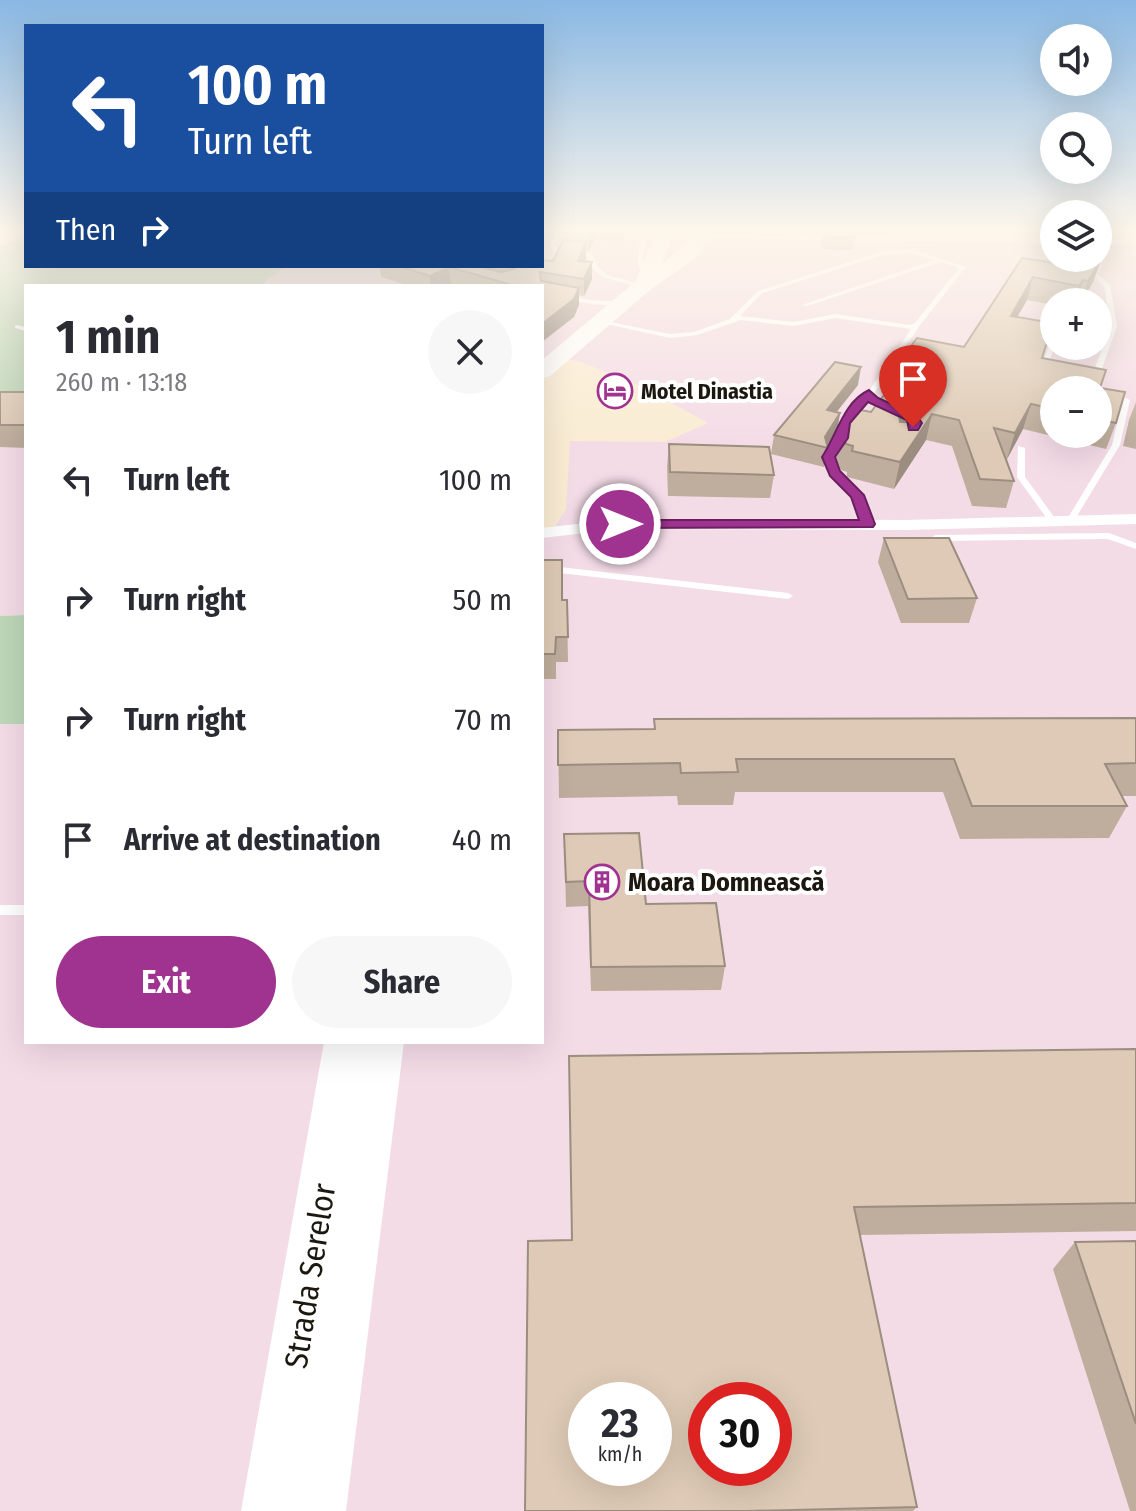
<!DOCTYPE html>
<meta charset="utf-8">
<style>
:root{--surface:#fff;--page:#f7f7f7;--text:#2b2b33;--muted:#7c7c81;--accent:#a03290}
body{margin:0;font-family:"Fira Sans Condensed",sans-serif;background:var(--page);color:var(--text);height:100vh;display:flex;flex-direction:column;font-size:30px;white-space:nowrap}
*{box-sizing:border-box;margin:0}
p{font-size:26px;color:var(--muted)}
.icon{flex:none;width:44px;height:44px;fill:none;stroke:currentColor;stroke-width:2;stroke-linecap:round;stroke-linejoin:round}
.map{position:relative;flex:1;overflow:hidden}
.drawer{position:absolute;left:24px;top:284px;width:520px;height:760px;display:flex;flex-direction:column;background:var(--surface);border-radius:0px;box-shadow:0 8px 32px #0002}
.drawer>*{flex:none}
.top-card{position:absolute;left:24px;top:24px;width:520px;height:244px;border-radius:0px;box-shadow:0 8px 32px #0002;background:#1a4fa0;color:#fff;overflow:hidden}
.tools{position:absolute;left:1040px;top:24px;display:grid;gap:16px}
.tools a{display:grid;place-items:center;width:72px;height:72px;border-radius:50%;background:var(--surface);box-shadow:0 8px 32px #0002;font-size:40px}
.speed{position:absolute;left:568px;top:1382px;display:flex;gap:16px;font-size:40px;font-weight:700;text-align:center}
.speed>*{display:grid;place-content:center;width:104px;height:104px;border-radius:50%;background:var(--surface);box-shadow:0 8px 32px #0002;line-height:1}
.speed small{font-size:20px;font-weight:400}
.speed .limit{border:12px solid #d22;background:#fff;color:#111}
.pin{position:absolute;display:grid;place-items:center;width:68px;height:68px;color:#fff;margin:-82px -34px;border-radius:50% 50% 50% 0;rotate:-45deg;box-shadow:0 0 8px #0007}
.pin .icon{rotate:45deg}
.me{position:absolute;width:88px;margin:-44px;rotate:90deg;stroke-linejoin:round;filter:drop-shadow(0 0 6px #0008)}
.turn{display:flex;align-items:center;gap:28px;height:168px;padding:0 32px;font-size:36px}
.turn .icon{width:104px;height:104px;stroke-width:2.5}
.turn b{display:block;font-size:56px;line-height:68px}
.then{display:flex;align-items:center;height:76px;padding:0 32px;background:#0003;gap:16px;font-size:30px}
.round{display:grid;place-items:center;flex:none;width:84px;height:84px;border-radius:42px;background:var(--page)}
.headline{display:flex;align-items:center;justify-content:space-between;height:136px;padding:0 32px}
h1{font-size:48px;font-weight:700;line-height:60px}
.primary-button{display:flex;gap:16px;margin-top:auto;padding:16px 32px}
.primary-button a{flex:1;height:92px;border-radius:48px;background:var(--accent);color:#fff;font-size:32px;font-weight:700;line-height:92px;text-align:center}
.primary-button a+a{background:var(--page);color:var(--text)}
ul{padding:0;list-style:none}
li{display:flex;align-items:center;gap:24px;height:120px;padding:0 32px}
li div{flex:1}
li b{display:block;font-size:30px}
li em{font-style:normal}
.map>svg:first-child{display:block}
.industrial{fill:#f4dce7;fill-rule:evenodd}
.green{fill:#bdd7b8}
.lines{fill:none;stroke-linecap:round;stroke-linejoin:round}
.service{fill:#fff;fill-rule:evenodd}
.minor{fill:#fff;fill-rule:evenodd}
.trunk{fill:#fff;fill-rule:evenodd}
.wall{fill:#bfae9d;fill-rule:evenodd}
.shaded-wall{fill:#9b8d7f}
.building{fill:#decab6;stroke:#9b8d7f;stroke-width:2;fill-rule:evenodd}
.route{fill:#a03290;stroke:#68205e;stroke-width:2}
.labels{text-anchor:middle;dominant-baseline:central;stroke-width:8;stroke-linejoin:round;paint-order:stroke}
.far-poi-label{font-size:22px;font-weight:bold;fill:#1d180f;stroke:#fff;text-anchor:start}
.poi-label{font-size:26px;font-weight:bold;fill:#1d180f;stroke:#fff;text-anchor:start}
.near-street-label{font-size:32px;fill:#1d180f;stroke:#fff}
</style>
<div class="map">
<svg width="1136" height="1511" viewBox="0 0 1136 1511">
<rect width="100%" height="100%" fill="#faecd3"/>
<g class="industrial">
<path d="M542,231H1054L1019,243L1054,244V258H1098V244L1136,245V1511H0V724H26V1042H542V535L551,533L566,509L570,441L665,442L708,423L638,385L581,362L549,356L542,361V286H259L286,266H542ZM1054,302H1098V346H1054ZM1054,390H1098V434H1054ZM586,1400H654V1468H586ZM706,1400H774V1468H706Z"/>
<polygon points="0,408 26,408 26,615 0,616"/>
</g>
<g class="green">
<polygon points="26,236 26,266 286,266 259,286 26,286 26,408 0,408 0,247"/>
<polygon points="26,615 26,724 0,724 0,616"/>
</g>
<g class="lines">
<g class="service">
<polygon points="5,231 13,231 0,237 0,233"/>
<polygon points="557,231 563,231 556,245 558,250 592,254 598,267 607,275 646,286 643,288 603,277 593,269 588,256 554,252 550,245"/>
<polygon points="643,231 649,231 649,232 646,234"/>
<polygon points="698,235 1054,239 1054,243 696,238"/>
<path d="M643,239L646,241L642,259L650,278L647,280C635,267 637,257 640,241Z"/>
<polygon points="1136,239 1136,243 1106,243 1109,248 1098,275 1110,285 1117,326 1097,383 1097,386 1101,390 1098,392 1098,390 1090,389 1089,383 1111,326 1104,286 1092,275 1103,248 1100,243 1098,242 1098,240"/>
<path d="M911,249L966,267L920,325L873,395L914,415L920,423L913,432H907L906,430L912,423L908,419L868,398L852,417L846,438L832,457L838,472L861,495L872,524L868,527L864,524L853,496L831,475L824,457L838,438L844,417L869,391L911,329L835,318L794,326L741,320L697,335L670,338L597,322L600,320L670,334L694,332L730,319L758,291L880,252ZM911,253L935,260L802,305L807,306L941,262L959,268L915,323L910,325L835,314L794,322L740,316L762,293L883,255Z"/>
<polygon points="542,291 590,300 622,302 625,304 622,306 590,304 542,295"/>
<polygon points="17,325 26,327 26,331 15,328 15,326"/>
<polygon points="1054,339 1055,346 1045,372 1040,373 1039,372 1051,341"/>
<polygon points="1107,392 1113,392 1130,400 1120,445 1074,521 1073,523 1067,523 1066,521 1112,445 1122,401 1107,396"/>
<polygon points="1018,446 1025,448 1025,477 1057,521 1056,523 1050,523 1017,477"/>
<polygon points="1109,533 1136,543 1136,549 1108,539 935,541 931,538 935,535"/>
<polygon points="542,565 788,593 793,596 788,599 542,571"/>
<rect x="0" y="905" width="26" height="10"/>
</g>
<polygon class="minor" points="1136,514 1136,524 907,530 620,529 542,538 542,528 620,519 907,520"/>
<g class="trunk">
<polygon points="657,231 675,231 662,264 687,243 689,231 707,231 705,244 694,259 650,290 550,376 542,378 542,360 635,282"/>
<polygon points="324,1042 404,1042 346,1511 241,1511"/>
</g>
</g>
<g class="wall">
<polygon points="567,231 625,231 621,241 594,240 589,251 586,250 585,262 592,279 584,296 579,295 579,305 574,317 542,286 458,286 451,284 446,286 410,286 381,277 380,266 542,266 553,261 566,240"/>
<polygon points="817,231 853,231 855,237 853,250 824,249 821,243 823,233 818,233"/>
<path d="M1022,258L1067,265L1095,260H1101L1093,282L1081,302H1054V305L1027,300L1017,317L1042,358L1100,388L1116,423L1106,449L1023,429L1007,459L1014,481L1006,508L972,506L952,446L926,440L894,489L847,477V472L841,470L835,457L840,431L871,412L892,387L896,366L964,347ZM1054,390H1098V434H1054ZM910,414L914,417L910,422H908Z"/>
<polygon points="858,385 836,412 840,413 837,431 827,446 824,467 771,454 774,435"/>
<polygon points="0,392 26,392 26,448 0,447"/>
<polygon points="1136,402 1136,449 1123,446 1129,420"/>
<polygon points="669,444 774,475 770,498 668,496 667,467"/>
<polygon points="884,538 977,598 969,623 901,623 878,562"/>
<polygon points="542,560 562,600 567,600 568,662 556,662 556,679 542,679"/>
<polygon points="1136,718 1136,796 1122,796 1127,806 1109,838 960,839 943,792 735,792 733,805 678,805 677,796 559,798 558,730 654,729 654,719"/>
<polygon points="564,834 646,904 725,966 721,990 591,991 588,906 566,907"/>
<polygon points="1136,1049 1136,1231 860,1235 917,1507 913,1511 525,1511 571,1240"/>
<polygon points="1136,1241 1136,1511 1130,1511 1053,1269 1075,1242"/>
</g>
<g class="shaded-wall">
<polygon points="591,231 594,231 594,240 589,251 589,236"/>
<polygon points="621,231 625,231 621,241"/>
<polygon points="586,242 586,259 578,278 578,261"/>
<polygon points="1101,260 1093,282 1081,302 1088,281"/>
<polygon points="592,262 592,279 584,296 584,279"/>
<polygon points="449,267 451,284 446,286 430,286 430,276"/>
<polygon points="1033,277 1027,300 1004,340 1011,316"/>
<polygon points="1083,280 1076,302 1074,302 1079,286"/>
<polygon points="579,288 579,305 574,317 542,342 542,324"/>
<polygon points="861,367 858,385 824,428 827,410"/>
<polygon points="914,398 908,424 893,442 899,416"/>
<polygon points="1031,404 1023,429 1007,459 1015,433"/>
<polygon points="840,413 837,431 826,448 825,437"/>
<polygon points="932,414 926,440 894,489 900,462"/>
</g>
<g class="building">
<polygon points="567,231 591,231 589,236 566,233"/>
<polygon points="823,231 853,231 855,237 826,237"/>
<polygon points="563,240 586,242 578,261 592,262 584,279 540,272 541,281 579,288 574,299 542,324 542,286 515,286 449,267 430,276 399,266 477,266 501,272 514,269 511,266 542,266 542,260 553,261"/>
<polygon points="1022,258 1067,265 1072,258 1095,258 1095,260 1101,260 1088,281 1083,280 1079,286 1033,277 1011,316 1053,323 1042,358 1106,370 1100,388 1125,392 1116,423 1098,419 1098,390 1054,390 1054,409 1031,404 1015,433 994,428 1014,481 980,479 959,420 932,414 900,462 852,451 853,446 846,444 840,431 855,409 871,412 890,387 914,398 899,416 900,422 910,422 929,397 897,378 904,368 896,366 917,338 964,347"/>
<polygon points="835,362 861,367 827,410 840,413 825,437 828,448 774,435"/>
<rect x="0" y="392" width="26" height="33"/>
<polygon points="669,444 769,447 774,475 670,472"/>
<polygon points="884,538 949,538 977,598 908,599"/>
<polygon points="542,560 562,560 562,600 567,600 568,637 556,637 555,654 542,654"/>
<polygon points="1136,718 1136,763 1105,764 1127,806 972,806 954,759 736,759 738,772 681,773 680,763 558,765 558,730 655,729 654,719"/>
<polygon points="639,833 646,904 716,903 725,966 591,967 589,881 566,882 564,834"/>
<path d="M1136,1049V1203L854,1207L917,1507L748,1511H525L528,1241L572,1240L569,1056ZM586,1400H654V1468H586ZM706,1400H774V1468H706Z"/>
<polygon points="1136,1241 1136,1424 1075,1242"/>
</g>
<linearGradient id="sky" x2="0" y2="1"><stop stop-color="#89b8e3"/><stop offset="0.52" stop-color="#fdf6eb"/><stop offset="1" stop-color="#fdf6eb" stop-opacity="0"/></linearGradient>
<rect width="1136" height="443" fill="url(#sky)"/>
<path class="route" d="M869,390L878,398L916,415L922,423L918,430H909L907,420L868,402L850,423L848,438L835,457L840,471L864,495L875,524L873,527L620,528L613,524L620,520H859L851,497L830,476L822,457C837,435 843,402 869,390Z"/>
<defs>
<g id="hotel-ring" transform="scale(1.8)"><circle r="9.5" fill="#fff" stroke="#a03290" stroke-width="1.5"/><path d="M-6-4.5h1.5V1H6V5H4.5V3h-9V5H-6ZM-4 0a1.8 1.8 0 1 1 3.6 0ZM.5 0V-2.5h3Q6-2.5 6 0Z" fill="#a03290"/></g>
<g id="building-ring" transform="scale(1.8)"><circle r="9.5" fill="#fff" stroke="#a03290" stroke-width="1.5"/><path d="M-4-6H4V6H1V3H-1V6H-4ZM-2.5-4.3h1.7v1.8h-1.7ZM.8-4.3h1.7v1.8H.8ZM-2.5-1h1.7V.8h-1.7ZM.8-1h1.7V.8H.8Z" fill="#a03290"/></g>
</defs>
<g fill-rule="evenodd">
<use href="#hotel-ring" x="615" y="391"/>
<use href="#building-ring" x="602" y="882"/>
</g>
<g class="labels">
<g class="far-poi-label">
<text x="641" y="391">Motel Dinastia</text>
</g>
<g class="poi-label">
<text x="628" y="882">Moara Domnească</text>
</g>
<g class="near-street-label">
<text transform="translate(310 1276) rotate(-81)">Strada Serelor</text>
</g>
</g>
</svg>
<div class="tools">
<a><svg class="icon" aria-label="sound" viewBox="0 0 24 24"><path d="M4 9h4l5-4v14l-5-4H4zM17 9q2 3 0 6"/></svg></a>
<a><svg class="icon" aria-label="search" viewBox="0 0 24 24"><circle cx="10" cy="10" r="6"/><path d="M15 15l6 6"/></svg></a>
<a><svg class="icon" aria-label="layers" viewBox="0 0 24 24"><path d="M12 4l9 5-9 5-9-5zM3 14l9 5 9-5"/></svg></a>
<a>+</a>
<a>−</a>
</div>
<div class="speed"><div>23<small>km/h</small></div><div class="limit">30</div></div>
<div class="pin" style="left:913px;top:427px;background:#d93025"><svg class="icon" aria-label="arrive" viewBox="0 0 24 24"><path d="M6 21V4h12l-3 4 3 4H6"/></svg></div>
<svg class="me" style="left:620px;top:524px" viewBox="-20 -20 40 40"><circle r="17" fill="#a03290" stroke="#fff" stroke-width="3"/><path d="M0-11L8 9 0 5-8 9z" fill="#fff"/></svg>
<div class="top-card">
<div class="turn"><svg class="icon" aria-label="left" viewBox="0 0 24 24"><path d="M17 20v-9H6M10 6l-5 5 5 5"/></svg><div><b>100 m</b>Turn left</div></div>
<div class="then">Then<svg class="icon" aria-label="right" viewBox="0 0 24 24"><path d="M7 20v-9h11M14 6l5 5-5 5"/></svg></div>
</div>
<section class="drawer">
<div class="headline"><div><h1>1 min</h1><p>260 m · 13:18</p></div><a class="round"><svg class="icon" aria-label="close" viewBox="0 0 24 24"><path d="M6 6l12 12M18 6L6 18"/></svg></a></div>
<ul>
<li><svg class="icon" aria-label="left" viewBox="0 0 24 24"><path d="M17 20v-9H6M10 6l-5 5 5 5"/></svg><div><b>Turn left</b></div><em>100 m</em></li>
<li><svg class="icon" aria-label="right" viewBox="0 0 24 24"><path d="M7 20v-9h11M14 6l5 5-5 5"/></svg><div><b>Turn right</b></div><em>50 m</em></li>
<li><svg class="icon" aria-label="right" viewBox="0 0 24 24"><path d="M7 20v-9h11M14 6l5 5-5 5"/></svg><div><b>Turn right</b></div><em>70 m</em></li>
<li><svg class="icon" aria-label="arrive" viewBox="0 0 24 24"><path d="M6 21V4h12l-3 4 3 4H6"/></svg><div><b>Arrive at destination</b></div><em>40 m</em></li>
</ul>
<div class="primary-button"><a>Exit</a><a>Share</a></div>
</section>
</div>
